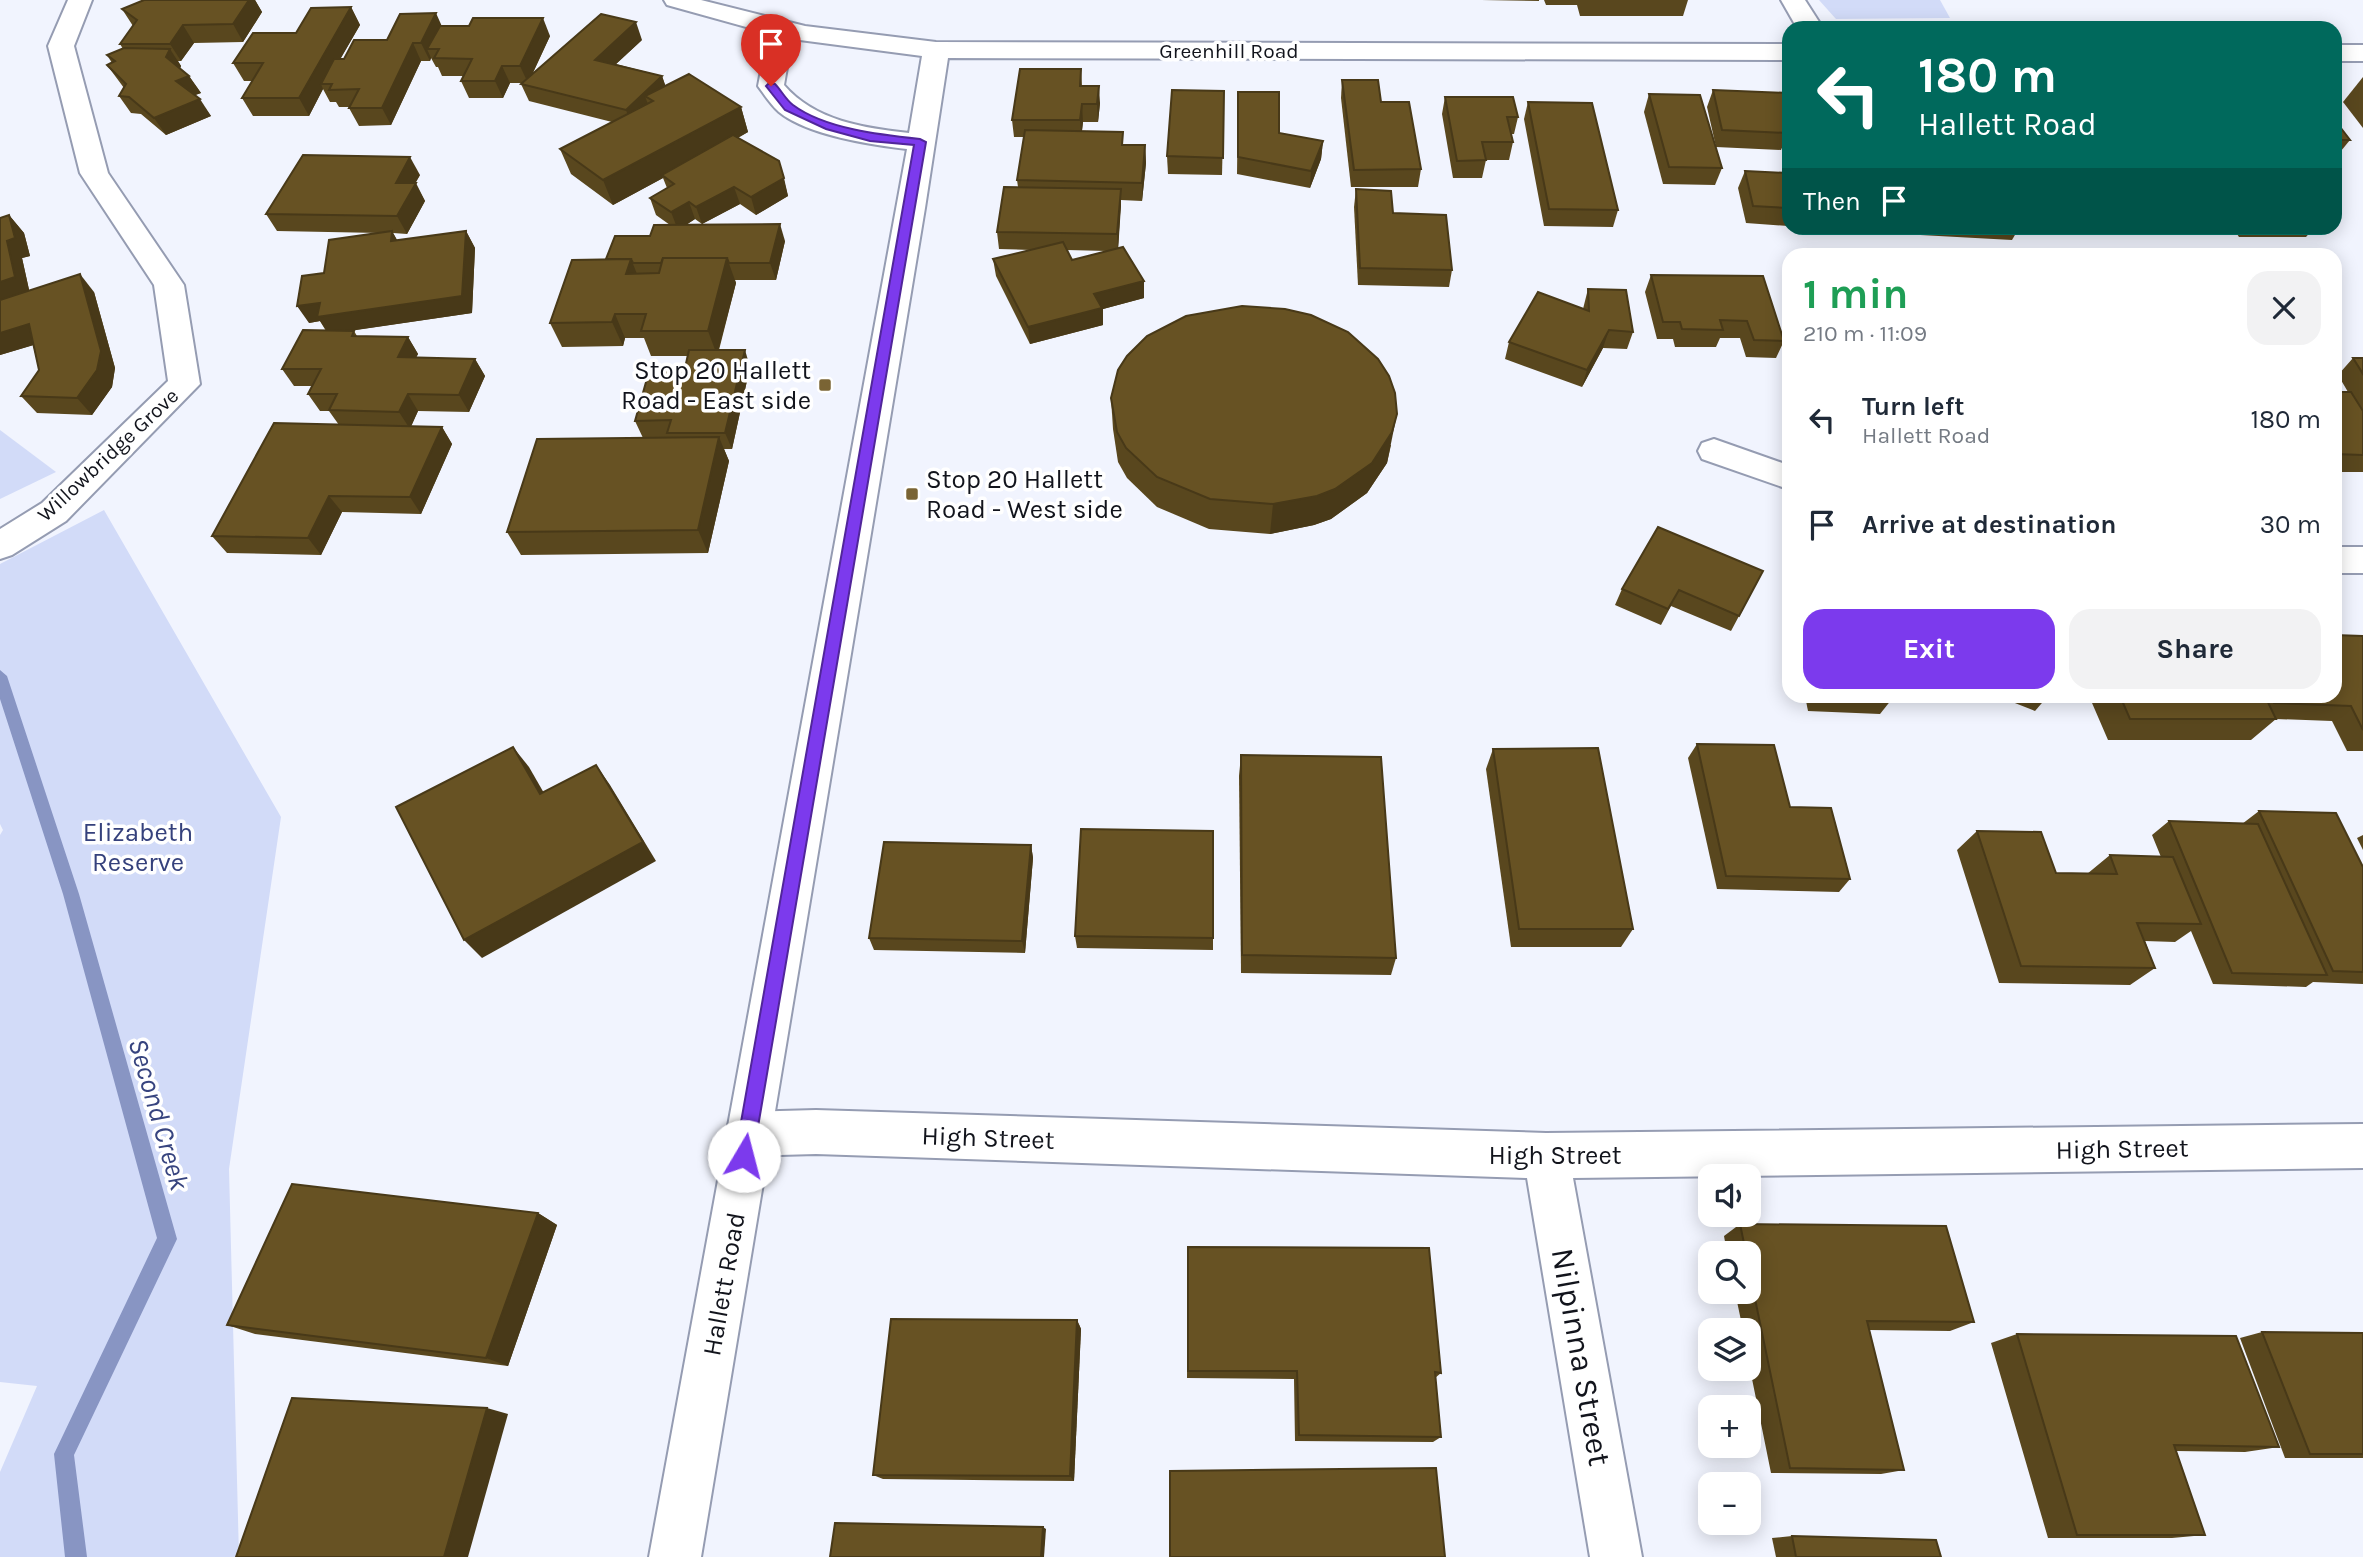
<!DOCTYPE html>
<meta charset="utf-8">
<style>
:root{--surface:#fff;--page:#f2f2f3;--text:#1f2937;--muted:#747a83;--accent:#7c3aed}
body{margin:0;font-family:Karla,sans-serif;background:var(--page);color:var(--text);height:100vh;display:flex;flex-direction:column;font-size:26px;white-space:nowrap}
*{box-sizing:border-box;margin:0}
p{font-size:23px;color:var(--muted)}
.icon{flex:none;width:38px;height:38px;fill:none;stroke:currentColor;stroke-width:2;stroke-linecap:round;stroke-linejoin:round}
.map{position:relative;flex:1;overflow:hidden}
.panel{position:absolute;left:1782px;top:248px;width:560px;height:455px;display:flex;flex-direction:column;background:var(--surface);border-radius:21px;box-shadow:0 4px 18px #0003}
.panel>*{flex:none}
.hud{position:absolute;left:1782px;top:21px;width:560px;height:214px;border-radius:21px;box-shadow:0 4px 18px #0003;background:#00695c;color:#fff;overflow:hidden}
.tools{position:absolute;left:1698px;top:1164px;display:grid;gap:14px}
.tools a{display:grid;place-items:center;width:63px;height:63px;border-radius:14px;background:var(--surface);box-shadow:0 4px 18px #0003;font-size:35px}
.pin{position:absolute;display:grid;place-items:center;width:60px;height:60px;color:#fff;margin:-72px -30px;border-radius:50% 50% 50% 0;rotate:-45deg;box-shadow:0 0 7px #0007}
.pin .icon{rotate:45deg}
.me{position:absolute;width:77px;margin:-38px;rotate:8deg;stroke-linejoin:round;filter:drop-shadow(0 0 5px #0008)}
.turn{display:flex;align-items:center;gap:24px;height:147px;padding:0 21px;font-size:32px}
.turn .icon{width:91px;height:91px;stroke-width:2.5}
.turn b{display:block;font-size:49px;line-height:60px}
.then{display:flex;align-items:center;height:66px;padding:0 21px;background:#0003;gap:14px;font-size:26px}
.round{display:grid;place-items:center;flex:none;width:74px;height:74px;border-radius:21px;background:var(--page)}
.head{display:flex;align-items:center;justify-content:space-between;height:119px;padding:0 21px}
h1{font-size:42px;font-weight:700;line-height:52px;color:#1e9e55}
.primary-button{display:flex;gap:14px;margin-top:auto;padding:14px 21px}
.primary-button a{flex:1;height:80px;border-radius:21px;background:var(--accent);color:#fff;font-size:28px;font-weight:700;line-height:80px;text-align:center}
.primary-button a+a{background:var(--page);color:var(--text)}
ul{padding:0;list-style:none}
li{display:flex;align-items:center;gap:21px;height:105px;padding:0 21px}
li div{flex:1}
li b{display:block;font-size:26px}
li em{font-style:normal}
.map>svg:first-child{display:block}
.green{fill:#d2dbf8}
.lines{fill:none;stroke-linecap:round;stroke-linejoin:round}
.stream{fill:#8895c3;fill-rule:evenodd}
.street-casing{stroke:#959cb2;stroke-width:4}
.secondary-casing{stroke:#959cb2;stroke-width:4}
.street{fill:#fff;fill-rule:evenodd}
.secondary{fill:#fff;fill-rule:evenodd}
.wall{fill:#59471e;fill-rule:evenodd}
.shaded-wall{fill:#483918}
.building{fill:#675223;stroke:#483918;stroke-width:2}
.route{fill:#7c3aed;stroke:#51269a;stroke-width:2}
.poi-dot{fill:#7a6434;stroke:#fff;stroke-width:2.5}
.labels{text-anchor:middle;dominant-baseline:central;stroke-width:7;stroke-linejoin:round;paint-order:stroke}
.far-street-label{font-size:21px;fill:#12141c;stroke:#fff}
.poi-label{font-size:26px;fill:#12141c;stroke:#fff;text-anchor:end}
.park-label{font-size:26px;fill:#35417c;stroke:#fff}
.street-label{font-size:26px;fill:#12141c;stroke:#fff}
.water-label{font-size:28px;font-style:italic;fill:#37447f;stroke:#fff}
.near-street-label{font-size:32px;fill:#12141c;stroke:#fff}
</style>
<div class="map">
<svg width="2363" height="1557" viewBox="0 0 2363 1557">
<rect width="100%" height="100%" fill="#f1f4fe"/>
<g class="green">
<polygon points="1819,0 1940,0 1950,18 1836,19"/>
<polygon points="0,430 56,472 0,499"/>
<polygon points="104,510 281,817 229,1169 239,1557 0,1557 0,1472 37,1386 0,1382 0,835 3,830 0,824 0,564"/>
</g>
<g class="lines">
<polygon class="stream" points="0,670 7,676 79,894 177,1239 74,1455 87,1557 65,1557 54,1454 157,1238 63,894 0,699"/>
<g class="street-casing">
<g id="street">
<polygon points="68,0 92,0 74,46 108,173 184,285 200,384 66,521 12,555 0,559 0,529 42,503 168,381 154,285 80,173 48,46"/>
<polygon points="1781,0 1805,0 1823,28 1797,28"/>
<polygon points="1714,439 1788,465 1788,489 1702,459 1698,451 1702,443"/>
<rect x="2334" y="547" width="29" height="26"/>
<polygon points="816,1110 1546,1133 2363,1124 2363,1168 1573,1178 1642,1557 1590,1557 1527,1178 816,1154 747,1156 731,1150 725,1134 731,1118 747,1112"/>
</g>
</g>
<g class="secondary-casing">
<g id="secondary">
<path d="M664,0H701L805,26L936,42L1788,44V60L948,58L925,208L701,1557H649L907,149C872,145 807,135 779,112C771,105 764,94 758,86L768,33L667,5ZM792,39L922,56L909,133C864,128 815,121 784,85Z"/>
<rect x="2334" y="45" width="29" height="16"/>
</g>
</g>
<use href="#street" class="street"/>
<use href="#secondary" class="secondary"/>
</g>
<g class="wall">
<polygon points="255,0 262,12 243,42 194,43 181,61 178,61 181,66 180,68 189,76 201,93 195,95 211,116 166,135 141,114 131,113 119,96 124,88 107,65 112,63 107,55 123,49 120,44 133,26 122,9"/>
<polygon points="1481,0 1539,0 1539,1"/>
<polygon points="1544,0 1688,0 1683,16 1580,16 1577,5 1546,5"/>
<polygon points="351,7 360,25 340,59 344,59 387,40 442,26 550,36 532,75 642,40 616,64 662,76 665,85 741,107 748,132 738,138 779,161 788,196 756,215 740,204 702,224 695,219 686,225 785,241 776,280 735,280 736,283 719,350 750,367 732,449 724,449 729,461 708,553 521,555 507,532 643,438 635,421 685,368 688,356 651,356 644,338 625,338 623,346 562,347 550,323 606,259 670,225 656,215 650,198 667,188 663,178 613,205 571,174 560,149 612,122 529,101 521,84 522,83 510,83 503,98 469,98 461,81 463,76 442,76 438,67 436,67 431,58 430,61 421,61 391,125 359,126 349,108 350,107 339,107 336,102 330,102 323,89 309,116 253,116 242,98 252,81 244,81 233,63"/>
<path d="M1081,69L1082,86L1100,103L1098,122H1083L1082,131L1124,145H1145L1146,163L1142,201L1121,200L1118,248L1144,281V298L1103,309V325L1030,344L996,276L993,259L1031,250L999,249L997,232L1018,187L1017,180L1024,137H1014L1012,120ZM1067,250L1107,251L1072,260Z"/>
<polygon points="2363,77 2363,128 2343,102"/>
<polygon points="1342,80 1381,102 1421,169 1418,187 1351,187 1341,98"/>
<polygon points="1713,90 1788,93 1788,136 1787,136 1781,150 1716,147 1707,107"/>
<polygon points="1224,91 1222,175 1168,174 1167,156"/>
<polygon points="1238,92 1279,133 1323,141 1321,159 1310,188 1237,174"/>
<polygon points="1649,94 1722,168 1715,185 1663,184 1644,112"/>
<polygon points="1445,97 1518,117 1514,134 1511,134 1513,142 1509,160 1486,160 1482,178 1453,178 1442,114"/>
<polygon points="1528,102 1618,210 1613,227 1544,226 1524,119"/>
<polygon points="2334,119 2350,140 2336,157 2334,157"/>
<polygon points="1745,171 1788,173 1788,226 1746,223 1738,188"/>
<polygon points="420,175 415,183 425,201 407,234 393,233 397,240 466,231 475,248 472,313 348,331 354,331 357,336 408,337 418,354 416,357 475,359 485,376 469,412 418,411 411,426 442,427 452,444 421,514 342,512 321,555 227,553 212,536 339,425 329,411 320,411 308,394 312,386 294,386 282,369 326,331 320,321 309,323 324,273 380,233 277,231 266,214"/>
<polygon points="1356,189 1393,213 1452,270 1449,287 1358,285 1354,207"/>
<polygon points="9,215 24,233 30,256 22,258 29,290 94,292 115,368 112,387 92,415 37,413 21,396 39,370 33,345 0,355 0,218"/>
<polygon points="1825,228 1889,228 1888,231"/>
<polygon points="1900,228 2019,228 2012,240 1902,234"/>
<polygon points="2233,228 2314,228 2306,237 2239,237"/>
<polygon points="1651,275 1763,276 1784,341 1776,358 1746,357 1740,338 1720,338 1716,347 1675,347 1673,339 1657,339 1645,292"/>
<polygon points="1588,289 1633,332 1627,349 1603,348 1582,387 1505,359 1509,342 1583,309"/>
<polygon points="2353,358 2363,358 2363,472 2334,472 2334,392 2348,392 2338,375"/>
<polygon points="1111,398 1391,445 1387,463 1367,493 1331,519 1314,525 1270,534 1209,529 1157,507 1127,478 1118,462 1113,429"/>
<polygon points="1763,571 1731,631 1671,606 1661,625 1615,605 1622,589"/>
<polygon points="2363,636 2363,751 2347,751 2332,721 2276,719 2251,740 2108,740 2089,696 2334,696"/>
<polygon points="1805,696 1891,696 1892,699 1880,714 1808,711"/>
<polygon points="1997,696 2048,696 2035,711"/>
<polygon points="1697,744 1790,807 1850,879 1839,892 1717,889 1688,758"/>
<polygon points="1493,749 1633,929 1621,947 1511,947 1486,769"/>
<polygon points="1241,755 1396,958 1391,975 1241,973 1239,776"/>
<polygon points="2259,811 2363,867 2363,984 2313,982 2306,987 2213,984 2191,931 2175,942 2145,941 2155,968 2130,985 1999,983 1957,850 1977,831 2056,873 2087,874 2110,855 2161,857 2152,835 2169,821 2242,824"/>
<polygon points="2363,835 2363,850 2357,838"/>
<polygon points="1031,845 1033,858 1025,953 874,950 869,938"/>
<polygon points="1075,936 1213,938 1213,950 1077,948"/>
<polygon points="538,1213 557,1225 508,1366 255,1334 227,1325"/>
<polygon points="1740,1224 1974,1322 1950,1331 1869,1330 1904,1470 1881,1474 1771,1473 1748,1359 1748,1330 1743,1330 1735,1292 1748,1292 1748,1253 1727,1253 1724,1236"/>
<polygon points="1188,1247 1441,1373 1435,1378 1441,1437 1433,1442 1295,1441 1294,1379 1187,1378"/>
<polygon points="1077,1320 1081,1329 1074,1481 883,1479 873,1475"/>
<polygon points="2262,1332 2363,1333 2363,1458 2285,1458 2240,1338"/>
<polygon points="2017,1334 2279,1447 2245,1452 2176,1451 2205,1535 2172,1538 2048,1538 1991,1343"/>
<polygon points="1792,1536 1941,1557 1776,1557 1772,1538"/>
</g>
<g class="shaded-wall">
<polygon points="249,0 255,0 262,12 243,42 233,24"/>
<polygon points="351,7 360,25 326,84 321,84 323,89 309,116 299,98"/>
<polygon points="436,13 444,31 427,49 431,58 430,61 421,43"/>
<polygon points="543,18 550,36 528,83 520,66"/>
<polygon points="636,22 642,40 602,77 595,60"/>
<polygon points="183,25 194,43 181,61 170,44"/>
<polygon points="413,43 421,61 391,125 382,108"/>
<polygon points="170,49 181,66 178,74 166,57"/>
<polygon points="502,66 510,83 503,98 495,81"/>
<polygon points="189,76 201,93 187,98 176,81"/>
<polygon points="662,76 668,93 653,101 645,96 650,110 632,128 626,110"/>
<polygon points="1099,86 1100,103 1098,122 1097,104"/>
<polygon points="200,99 211,116 166,135 154,118"/>
<polygon points="1082,104 1083,122 1081,138 1080,120"/>
<polygon points="741,107 748,132 665,177 662,175 663,178 613,205 603,180"/>
<polygon points="1323,141 1321,159 1310,188 1311,171"/>
<polygon points="1145,145 1146,163 1142,201 1142,183"/>
<polygon points="410,157 420,175 406,200 396,183"/>
<polygon points="784,178 788,196 756,215 751,197"/>
<polygon points="416,183 425,201 407,234 397,216"/>
<polygon points="734,187 740,204 702,224 696,207"/>
<polygon points="1121,189 1121,206 1118,251 1117,234"/>
<polygon points="689,202 695,219 678,230 671,212"/>
<polygon points="9,215 24,233 30,256 22,258 30,294 0,304 0,282 7,241"/>
<polygon points="780,224 785,241 776,280 770,263"/>
<polygon points="392,231 402,249 391,241"/>
<polygon points="466,231 475,248 472,313 329,334 320,321 309,323 297,306 320,303"/>
<polygon points="727,258 736,283 717,355 708,331"/>
<polygon points="631,259 641,284 626,274"/>
<polygon points="80,274 94,292 115,368 112,387 92,415 77,398"/>
<polygon points="1144,281 1144,298 1103,309 1103,325 1030,344 1028,327 1094,294"/>
<polygon points="615,314 625,338 623,346 612,322"/>
<polygon points="29,324 44,342 0,355 0,333"/>
<polygon points="1609,330 1603,348 1582,387 1587,370"/>
<polygon points="408,337 418,354 408,374 398,357"/>
<polygon points="745,350 750,367 732,449 725,433"/>
<polygon points="475,359 485,376 469,412 459,395"/>
<polygon points="408,394 418,411 410,429 399,412"/>
<polygon points="1397,414 1387,463 1367,493 1331,519 1314,525 1270,534 1273,504"/>
<polygon points="442,427 452,444 421,514 410,497"/>
<polygon points="719,437 729,461 708,553 698,530"/>
<polygon points="329,496 342,512 321,555 308,538"/>
<polygon points="513,747 529,767 556,814 540,794"/>
<polygon points="596,765 610,785 656,861 482,958 464,940"/>
<polygon points="1031,845 1033,858 1025,953 1022,941"/>
<polygon points="538,1213 557,1225 508,1366 486,1358"/>
<polygon points="1077,1320 1081,1329 1074,1481 1070,1476"/>
<polygon points="487,1408 508,1414 468,1557 444,1557"/>
<polygon points="1043,1527 1046,1529 1044,1557 1041,1557"/>
</g>
<g class="building">
<polygon points="144,0 249,0 233,24 183,25 170,44 120,44 137,20 122,9"/>
<polygon points="351,7 299,98 242,98 263,63 233,63 253,33 296,33 311,8"/>
<polygon points="436,13 421,43 413,43 382,108 349,108 359,89 329,90 332,84 321,84 334,59 344,59 354,40 387,40 400,14"/>
<polygon points="601,14 636,22 595,60 662,76 626,110 521,84"/>
<polygon points="473,18 543,18 520,66 502,66 495,81 461,81 472,59 434,58 439,49 427,49 440,26 469,26"/>
<polygon points="124,48 170,49 166,57 189,76 176,81 200,99 154,118 129,97 119,96 126,84 107,65 115,61 107,55"/>
<polygon points="1020,69 1081,69 1080,86 1099,86 1097,104 1082,104 1080,120 1012,120"/>
<polygon points="689,74 741,107 603,180 560,149 653,101 645,96"/>
<polygon points="1342,80 1378,80 1381,102 1409,102 1421,169 1354,170"/>
<polygon points="1172,90 1224,91 1223,158 1167,156"/>
<polygon points="1713,90 1788,93 1788,118 1784,118 1788,133 1722,130"/>
<polygon points="1238,92 1279,92 1279,133 1323,141 1311,171 1238,157"/>
<polygon points="1649,94 1700,95 1722,168 1669,167"/>
<polygon points="1445,97 1513,97 1518,117 1507,117 1513,142 1482,142 1486,160 1457,161"/>
<polygon points="1528,102 1592,103 1618,210 1549,209"/>
<polygon points="2334,119 2350,140 2334,140"/>
<polygon points="1025,130 1123,132 1122,145 1145,145 1142,183 1017,180"/>
<polygon points="733,135 779,161 784,178 751,197 734,187 696,207 689,202 671,212 650,198 674,184 662,175"/>
<polygon points="303,155 410,157 396,183 416,183 397,216 266,214"/>
<polygon points="1745,171 1788,173 1788,208 1753,206"/>
<polygon points="1004,187 1121,189 1117,234 997,232"/>
<polygon points="1356,189 1391,191 1393,213 1446,215 1452,270 1360,268"/>
<polygon points="9,215 15,238 7,241 15,277 0,282 0,218"/>
<polygon points="780,224 770,263 729,263 727,258 663,258 661,263 633,263 631,259 606,259 615,236 650,236 654,225"/>
<polygon points="392,231 391,241 466,231 462,296 317,317 320,303 297,306 302,276 324,273 329,240"/>
<polygon points="1063,242 1072,260 1123,247 1144,281 1094,294 1102,308 1028,327 993,259"/>
<polygon points="663,258 727,258 708,331 641,331 646,314 615,314 612,322 550,323 572,260 631,259 626,274 659,273"/>
<polygon points="80,274 101,351 97,370 77,398 21,396 39,370 29,324 0,333 0,300"/>
<polygon points="1651,275 1763,276 1784,341 1754,340 1747,321 1720,320 1723,330 1682,329 1680,322 1663,322"/>
<polygon points="1588,289 1626,290 1633,332 1609,330 1587,370 1509,342 1538,292 1589,311"/>
<polygon points="1242,306 1285,309 1311,315 1348,332 1378,359 1389,376 1395,393 1397,414 1392,432 1372,463 1335,489 1317,496 1273,504 1210,499 1157,477 1126,448 1117,432 1111,398 1118,370 1127,356 1147,336 1186,316"/>
<polygon points="303,330 354,331 352,336 408,337 398,357 475,359 459,395 408,394 399,412 329,410 337,394 308,394 321,369 282,369"/>
<polygon points="689,350 745,350 725,433 667,433 671,420 635,421 650,368 685,368"/>
<polygon points="2353,358 2363,358 2363,374"/>
<polygon points="2334,392 2351,392 2363,411 2363,455 2334,454"/>
<polygon points="274,423 442,427 410,497 329,496 308,538 212,536"/>
<polygon points="719,437 698,530 507,532 537,439"/>
<polygon points="1658,527 1763,571 1739,616 1679,590 1668,609 1622,589"/>
<polygon points="2334,635 2363,636 2363,730 2351,706 2274,703 2271,696 2334,696"/>
<polygon points="1831,696 1891,696 1892,699"/>
<polygon points="2120,696 2265,696 2276,719 2130,719"/>
<polygon points="1697,744 1774,745 1790,807 1831,808 1850,879 1726,876"/>
<polygon points="513,747 540,794 596,765 643,842 464,940 396,807"/>
<polygon points="1598,748 1633,929 1519,929 1493,749"/>
<polygon points="1241,755 1381,757 1396,958 1242,955"/>
<polygon points="2259,811 2336,813 2363,867 2363,972 2333,971"/>
<polygon points="2169,821 2258,824 2327,975 2232,973"/>
<polygon points="1081,829 1213,831 1213,938 1075,936"/>
<polygon points="1977,831 2041,832 2056,873 2117,874 2110,855 2173,857 2201,924 2137,923 2155,968 2021,966"/>
<polygon points="884,842 1031,845 1022,941 869,938"/>
<polygon points="292,1184 538,1213 486,1358 227,1325"/>
<polygon points="1740,1224 1946,1226 1974,1322 1867,1321 1904,1470 1790,1468 1748,1265 1748,1253 1746,1253"/>
<polygon points="1188,1247 1429,1248 1441,1373 1435,1372 1441,1437 1299,1435 1297,1371 1188,1371"/>
<polygon points="891,1319 1077,1320 1070,1476 873,1475"/>
<polygon points="2262,1332 2363,1333 2363,1454 2310,1454"/>
<polygon points="2017,1334 2236,1336 2279,1447 2174,1445 2205,1535 2077,1535"/>
<polygon points="292,1398 487,1408 444,1557 236,1557"/>
<polygon points="1436,1468 1445,1557 1170,1557 1170,1471"/>
<polygon points="835,1523 1043,1527 1041,1557 830,1557"/>
<polygon points="1792,1536 1936,1540 1941,1557 1796,1557"/>
</g>
<path class="route" d="M768,84H775C781,90 786,100 793,105C825,129 882,135 920,139L926,142L753,1156L751,1163L744,1166L737,1163L735,1156L914,145L870,141L826,129L785,110L766,86Z"/>
<g class="poi-dot">
<rect x="818" y="378" width="14" height="14" rx="3.5"/>
<rect x="905" y="487" width="14" height="14" rx="3.5"/>
</g>
<g class="labels">
<g class="far-street-label">
<text x="1229" y="51">Greenhill Road</text>
<text transform="translate(108 455) rotate(-43)">Willowbridge Grove</text>
</g>
<g class="poi-label">
<text x="811" y="370">Stop 20 Hallett<tspan x="811" dy="30">Road - East side</tspan></text>
<text x="926" y="479" text-anchor="start">Stop 20 Hallett<tspan x="926" dy="30">Road - West side</tspan></text>
</g>
<g class="park-label">
<text x="138" y="832">Elizabeth<tspan x="138" dy="30">Reserve</tspan></text>
</g>
<g class="street-label">
<text transform="translate(988 1138) rotate(2)">High Street</text>
<text transform="translate(2122 1149) rotate(-1)">High Street</text>
<text x="1555" y="1155">High Street</text>
<text transform="translate(724 1284) rotate(-80)">Hallett Road</text>
</g>
<g class="water-label">
<text transform="translate(159 1114) rotate(74)">Second Creek</text>
</g>
<g class="near-street-label">
<text transform="translate(1581 1357) rotate(80)">Nilpinna Street</text>
</g>
</g>
</svg>
<div class="tools">
<a><svg class="icon" aria-label="sound" viewBox="0 0 24 24"><path d="M4 9h4l5-4v14l-5-4H4zM17 9q2 3 0 6"/></svg></a>
<a><svg class="icon" aria-label="search" viewBox="0 0 24 24"><circle cx="10" cy="10" r="6"/><path d="M15 15l6 6"/></svg></a>
<a><svg class="icon" aria-label="layers" viewBox="0 0 24 24"><path d="M12 4l9 5-9 5-9-5zM3 14l9 5 9-5"/></svg></a>
<a>+</a>
<a>−</a>
</div>
<div class="pin" style="left:771px;top:86px;background:#d93025"><svg class="icon" aria-label="arrive" viewBox="0 0 24 24"><path d="M6 21V4h12l-3 4 3 4H6"/></svg></div>
<svg class="me" style="left:744px;top:1156px" viewBox="-20 -20 40 40"><circle r="19" fill="#fff"/><path d="M0-13L10 11 0 6-10 11z" fill="#7c3aed"/></svg>
<div class="hud">
<div class="turn"><svg class="icon" aria-label="left" viewBox="0 0 24 24"><path d="M17 20v-9H6M10 6l-5 5 5 5"/></svg><div><b>180 m</b>Hallett Road</div></div>
<div class="then">Then<svg class="icon" aria-label="arrive" viewBox="0 0 24 24"><path d="M6 21V4h12l-3 4 3 4H6"/></svg></div>
</div>
<section class="panel">
<div class="head"><div><h1>1 min</h1><p>210 m · 11:09</p></div><a class="round"><svg class="icon" aria-label="close" viewBox="0 0 24 24"><path d="M6 6l12 12M18 6L6 18"/></svg></a></div>
<ul>
<li><svg class="icon" aria-label="left" viewBox="0 0 24 24"><path d="M17 20v-9H6M10 6l-5 5 5 5"/></svg><div><b>Turn left</b><p>Hallett Road</p></div><em>180 m</em></li>
<li><svg class="icon" aria-label="arrive" viewBox="0 0 24 24"><path d="M6 21V4h12l-3 4 3 4H6"/></svg><div><b>Arrive at destination</b></div><em>30 m</em></li>
</ul>
<div class="primary-button"><a>Exit</a><a>Share</a></div>
</section>
</div>
